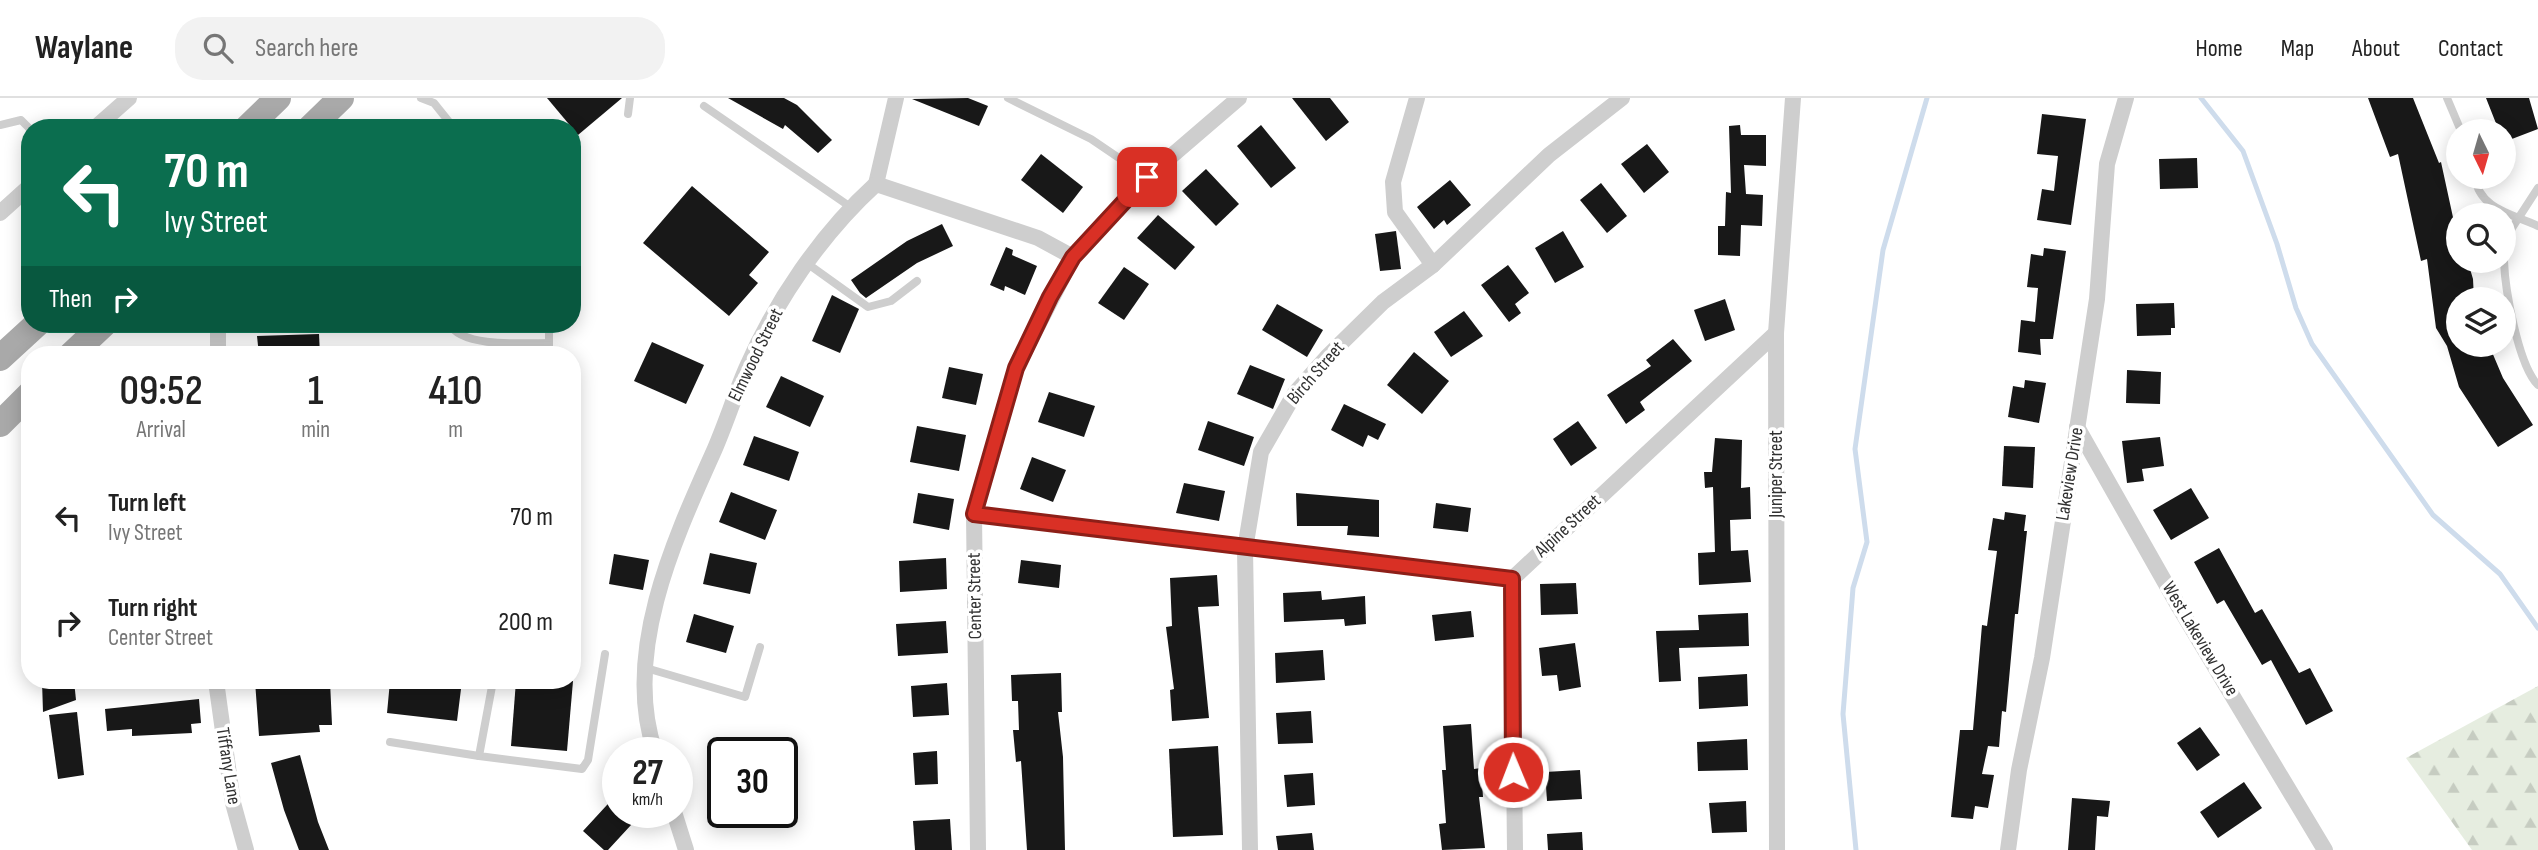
<!DOCTYPE html>
<style>
:root{--surface:#fff;--page:#f2f2f2;--text:#222;--muted:#767676;--line:#e0e0e0}
body{margin:0;font-family:"Sofia Sans Condensed",sans-serif;background:var(--page);color:var(--text);height:100vh;display:flex;flex-direction:column;font-size:26px;white-space:nowrap}
*{box-sizing:border-box;margin:0}
p{font-size:23px;color:var(--muted)}
.icon{flex:none;width:38px;height:38px;fill:none;stroke:currentColor;stroke-width:2;stroke-linecap:round;stroke-linejoin:round}
.map{position:relative;flex:1;overflow:hidden}
.side{position:absolute;left:21px;top:248px;width:560px;height:343px;display:flex;flex-direction:column;background:var(--surface);border-radius:28px;box-shadow:0 4px 18px #0003}
.side>*{flex:none}
.top-card{position:absolute;left:21px;top:21px;width:560px;height:214px;border-radius:28px;box-shadow:0 4px 18px #0003;background:#0b6e4f;color:#fff;overflow:hidden}
.needle{width:46px;rotate:175deg}
.controls{position:absolute;left:2446px;top:21px;display:grid;gap:14px}
.controls a{display:grid;place-items:center;width:70px;height:70px;border-radius:50%;background:var(--surface);box-shadow:0 4px 18px #0003;font-size:35px}
.speed{position:absolute;left:602px;top:639px;display:flex;gap:14px;font-size:35px;font-weight:700;text-align:center}
.speed>*{display:grid;place-content:center;width:91px;height:91px;border-radius:50%;background:var(--surface);box-shadow:0 4px 18px #0003;line-height:1}
.speed small{font-size:18px;font-weight:400}
.speed .limit{border:4px solid #111;border-radius:10px;background:#fff;color:#111}
.pin{position:absolute;display:grid;place-items:center;width:60px;height:60px;color:#fff;margin:-30px;border-radius:14px;box-shadow:0 4px 10px #0006}
.me{position:absolute;width:77px;margin:-38px;rotate:359deg;stroke-linejoin:round;filter:drop-shadow(0 0 5px #0008)}
.turn{display:flex;align-items:center;gap:24px;height:147px;padding:0 28px;font-size:32px}
.turn .icon{width:91px;height:91px;stroke-width:2.5}
.turn b{display:block;font-size:49px;line-height:60px}
.then{display:flex;align-items:center;height:66px;padding:0 28px;background:#0003;gap:14px;font-size:26px}
.eta{display:flex;justify-content:space-evenly;align-items:center;height:119px;text-align:center}
.eta b{font-size:42px;font-weight:600;line-height:49px}
ul{padding:0;list-style:none}
li{display:flex;align-items:center;gap:21px;height:105px;padding:0 28px}
li div{flex:1}
li b{display:block;font-size:26px}
li em{font-style:normal}
header{display:flex;align-items:center;gap:42px;box-sizing:border-box;height:98px;padding:0 35px;background:var(--surface);border-bottom:2px solid var(--line)}
header strong{font-size:33px}
nav{display:flex;gap:38px;margin-inline-start:auto;font-size:24px}
.search{width:490px;height:63px;background:var(--page);display:flex;align-items:center;gap:18px;box-sizing:border-box;padding:0 24px;border-radius:28px;color:var(--muted);font-size:26px}
.map>svg:first-child{display:block}
.forest{fill:url(#forest-firs)}
.lines{fill:none;stroke-linecap:round;stroke-linejoin:round}
.stream{stroke:#cedcec;stroke-width:5}
.building{fill:#181818}
.lane{stroke:#cecece;stroke-width:8}
.street{stroke:#cecece;stroke-width:16}
.primary{stroke:#a9a9a9;stroke-width:26}
.route-casing{stroke:#8d1f18;stroke-width:18}
.route{stroke:#d93025;stroke-width:12}
.labels{text-anchor:middle;dominant-baseline:central;stroke-width:7;stroke-linejoin:round;paint-order:stroke}
.street-label{font-size:19px;fill:#313131;stroke:#fff}
</style>
<header>
<strong>Waylane</strong>
<div class="search"><svg class="icon" aria-label="search" viewBox="0 0 24 24"><circle cx="10" cy="10" r="6"/><path d="M15 15l6 6"/></svg>Search here</div>
<nav><a>Home</a><a>Map</a><a>About</a><a>Contact</a></nav>
</header>
<div class="map">
<svg width="2538" height="752" viewBox="0 0 2538 752">
<defs>
<pattern id="forest-firs" width="22" height="20" patternUnits="userSpaceOnUse" patternTransform="scale(1.75)"><rect width="22" height="20" fill="#e6ede0"/><path d="M5 1l3.5 6h-7zM16 11l3.5 6h-7z" fill="#c6ccc1"/></pattern>
</defs>
<rect width="100%" height="100%" fill="#fff"/>
<polygon class="forest" points="2538,588 2538,752 2472,752 2406,660"/>
<g class="lines">
<g class="stream">
<polyline points="2201,0 2243,53 2277,146 2296,210 2312,246 2433,417 2500,476 2538,530"/>
<polyline points="1856,752 1843,616 1853,490 1867,444 1855,351 1883,152 1927,0"/>
</g>
</g>
<g class="building">
<polygon points="547,0 622,0 578,37"/>
<polygon points="728,0 784,0 797,7 832,42 818,55 785,27 783,31"/>
<polygon points="968,0 988,8 979,28 912,1"/>
<polygon points="1292,0 1330,0 1349,24 1326,43"/>
<polygon points="2368,0 2413,0 2439,65 2441,64 2459,147 2459,165 2468,164 2473,181 2474,201 2459,201 2459,247 2489,247 2503,280 2533,327 2498,349 2459,289 2447,248 2436,230 2427,161 2421,163 2398,56 2390,59"/>
<polygon points="2486,0 2529,0 2538,31 2504,44 2504,33 2499,33"/>
<polygon points="2042,16 2086,21 2071,127 2037,122 2042,91 2054,93 2058,58 2037,56"/>
<polygon points="1261,27 1296,70 1271,90 1237,48"/>
<polygon points="1740,27 1741,37 1766,37 1766,68 1744,67 1746,96 1763,97 1762,128 1741,127 1740,158 1718,157 1718,128 1725,128 1726,94 1731,95 1729,28"/>
<polygon points="1647,46 1669,74 1644,95 1621,66"/>
<polygon points="1041,56 1083,89 1063,115 1021,82"/>
<polygon points="2197,60 2198,90 2160,91 2159,61"/>
<polygon points="1206,71 1239,106 1216,128 1182,93"/>
<polygon points="1450,82 1471,107 1447,127 1444,122 1434,131 1417,109"/>
<polygon points="1601,85 1627,118 1607,135 1580,102"/>
<polygon points="692,88 769,154 749,177 758,185 729,218 643,145"/>
<polygon points="1158,117 1195,149 1175,172 1137,140"/>
<polygon points="942,126 953,148 917,165 866,200 860,195 851,182 907,143"/>
<polygon points="1396,133 1401,171 1380,173 1375,136"/>
<polygon points="1563,133 1584,169 1555,185 1535,150"/>
<polygon points="1006,149 1013,152 1012,157 1037,168 1025,197 1005,188 1004,193 990,187"/>
<polygon points="2044,150 2066,153 2053,241 2040,241 2041,257 2018,254 2021,222 2035,224 2038,190 2027,189 2031,156 2043,158"/>
<polygon points="1508,167 1529,195 1515,206 1521,215 1509,224 1481,187"/>
<polygon points="1124,169 1149,186 1124,222 1098,205"/>
<polygon points="832,197 859,211 840,255 812,243"/>
<polygon points="1725,201 1735,232 1705,243 1694,212"/>
<polygon points="2174,205 2175,230 2171,230 2171,237 2137,238 2136,206"/>
<polygon points="1277,206 1323,232 1307,259 1262,232"/>
<polygon points="1464,213 1483,238 1451,259 1434,234"/>
<polygon points="319,236 320,257 259,257 257,238"/>
<polygon points="1673,241 1692,263 1640,304 1645,312 1626,326 1607,297 1651,268 1646,262"/>
<polygon points="652,244 704,267 686,306 634,283"/>
<polygon points="1414,254 1449,283 1422,316 1387,287"/>
<polygon points="1250,267 1285,281 1273,311 1237,296"/>
<polygon points="949,269 983,276 976,307 942,300"/>
<polygon points="2127,272 2161,274 2160,306 2126,305"/>
<polygon points="781,278 824,298 810,329 766,309"/>
<polygon points="2025,282 2046,285 2039,325 2008,319 2013,288 2024,290"/>
<polygon points="1049,294 1095,308 1084,339 1038,324"/>
<polygon points="1344,306 1386,326 1378,342 1368,337 1363,349 1331,332"/>
<polygon points="1208,323 1254,339 1244,368 1198,352"/>
<polygon points="1578,323 1597,350 1571,368 1553,341"/>
<polygon points="917,328 966,337 959,373 910,364"/>
<polygon points="754,338 799,354 789,383 743,367"/>
<polygon points="2160,339 2164,368 2142,371 2144,383 2127,385 2122,343"/>
<polygon points="1715,340 1742,342 1741,390 1750,389 1751,421 1730,422 1731,453 1748,452 1751,484 1699,487 1698,455 1715,454 1713,389 1705,390 1704,374 1712,374"/>
<polygon points="2004,348 2035,349 2033,390 2002,388"/>
<polygon points="1032,359 1066,372 1053,404 1020,391"/>
<polygon points="1184,385 1225,393 1219,423 1176,415"/>
<polygon points="2191,390 2209,420 2171,442 2153,412"/>
<polygon points="731,394 777,412 765,442 719,424"/>
<polygon points="918,395 954,401 949,432 913,425"/>
<polygon points="1296,395 1379,402 1379,439 1347,437 1348,428 1297,428"/>
<polygon points="1436,405 1471,410 1468,434 1433,430"/>
<polygon points="2005,414 2026,417 2024,433 2027,433 2018,516 2015,516 2006,614 2002,613 1999,649 1988,648 1982,676 1994,677 1988,710 1975,708 1973,721 1951,719 1960,632 1973,632 1982,527 1987,528 1997,453 1988,452 1993,420 2004,422"/>
<polygon points="2219,450 2255,515 2262,511 2299,575 2310,570 2333,613 2306,627 2271,562 2262,567 2224,502 2217,506 2194,464"/>
<polygon points="710,455 757,465 750,496 703,486"/>
<polygon points="614,456 649,462 643,492 609,486"/>
<polygon points="946,460 947,491 900,494 899,463"/>
<polygon points="1021,462 1061,467 1059,490 1018,485"/>
<polygon points="1217,477 1219,508 1198,509 1209,620 1172,623 1170,592 1174,591 1166,529 1172,528 1170,480"/>
<polygon points="1576,485 1578,516 1541,517 1540,486"/>
<polygon points="1321,493 1322,502 1365,498 1366,526 1345,528 1344,521 1284,524 1283,495"/>
<polygon points="1471,513 1474,539 1435,543 1432,517"/>
<polygon points="1748,515 1749,548 1679,550 1681,583 1659,584 1656,533 1699,532 1698,517"/>
<polygon points="694,516 734,528 726,555 686,544"/>
<polygon points="946,523 948,555 898,558 896,526"/>
<polygon points="1575,545 1581,589 1559,593 1557,577 1542,578 1539,550"/>
<polygon points="1323,552 1325,582 1276,585 1275,555"/>
<polygon points="1061,575 1062,614 1058,614 1063,659 1065,752 1027,752 1021,663 1016,664 1013,632 1019,632 1018,603 1012,603 1011,577"/>
<polygon points="1747,576 1748,608 1699,611 1698,579"/>
<polygon points="42,583 74,583 76,602 43,614"/>
<polygon points="255,583 330,583 332,627 319,627 320,634 259,638"/>
<polygon points="390,583 462,583 457,623 387,615"/>
<polygon points="516,583 573,583 567,653 511,648"/>
<polygon points="947,585 949,617 913,619 911,588"/>
<polygon points="199,601 201,625 191,626 192,635 132,638 132,631 107,633 105,611"/>
<polygon points="1311,613 1313,645 1278,646 1276,615"/>
<polygon points="77,614 84,677 58,681 49,617"/>
<polygon points="1471,626 1474,671 1481,670 1483,699 1479,699 1485,750 1442,752 1439,726 1446,725 1442,672 1446,672 1443,628"/>
<polygon points="2200,629 2220,657 2197,673 2177,645"/>
<polygon points="1747,641 1748,672 1698,673 1697,644"/>
<polygon points="1218,648 1223,737 1173,739 1169,651"/>
<polygon points="937,653 938,686 915,687 913,655"/>
<polygon points="300,657 318,724 329,752 299,752 284,712 271,665"/>
<polygon points="1580,672 1582,701 1547,703 1545,674"/>
<polygon points="1313,675 1315,707 1287,709 1284,677"/>
<polygon points="2244,684 2262,710 2218,740 2200,714"/>
<polygon points="618,695 618,714 643,714 608,752 604,752 583,733"/>
<polygon points="2072,700 2110,703 2108,719 2097,718 2095,752 2068,752"/>
<polygon points="1746,703 1747,734 1712,735 1709,705"/>
<polygon points="950,721 952,752 915,752 913,723"/>
<polygon points="1582,734 1583,752 1548,752 1547,736"/>
<polygon points="1312,735 1314,752 1278,752 1276,738"/>
</g>
<g class="lines">
<g class="lane">
<polyline points="421,0 434,5 454,30"/>
<polyline points="1008,0 1091,41 1147,79"/>
<polyline points="2447,0 2461,33"/>
<polyline points="704,8 852,110"/>
<polyline points="628,16 630,0"/>
<polyline points="0,27 21,22 30,31"/>
<path d="M2475,79C2479,111 2512,116 2538,128"/>
<polyline points="2504,154 2512,130 2538,90"/>
<path d="M2504,163C2505,191 2518,267 2538,287"/>
<polyline points="808,166 868,209 891,203 917,183"/>
<path d="M450,226C460,250 526,245 549,245"/>
<polyline points="549,226 549,257"/>
<polyline points="646,570 745,599 760,549"/>
<polyline points="493,583 479,658 582,671 588,662 605,556"/>
<polyline points="390,644 479,658"/>
</g>
<g class="street">
<polyline points="1417,0 1393,84 1395,114 1433,167"/>
<polyline points="95,30 129,0"/>
<polyline points="876,86 896,0"/>
<polyline points="0,115 30,88"/>
<polyline points="218,257 218,226"/>
<polyline points="2077,329 2179,509 2325,752"/>
<polyline points="974,416 1512,481"/>
<polyline points="216,583 233,705 246,752"/>
<path d="M655,654C622,556 673,444 713,355C725,328 734,299 746,271C775,204 821,136 876,86L1038,140L1073,159"/>
<polyline points="674,714 686,752"/>
<polyline points="978,752 974,416 1016,270 1073,159 1147,79 1239,0"/>
<polyline points="1250,752 1245,451 1261,354 1295,295 1327,259 1383,204 1433,167 1549,57 1622,0"/>
<polyline points="1515,752 1512,481 1776,235"/>
<polyline points="1777,752 1776,235 1793,0"/>
<polyline points="2008,752 2019,672 2042,560 2097,201 2107,66 2126,0"/>
</g>
<g class="primary">
<polyline points="247,30 278,0"/>
<polyline points="310,30 341,0"/>
<polyline points="71,257 104,226"/>
<polyline points="0,260 37,226"/>
<polyline points="0,326 30,296"/>
</g>
</g>
<g class="lines">
<g class="route-casing">
<polyline id="route" points="1147,79 1073,159 1050,199 1016,270 974,416 1512,481 1513,674"/>
</g>
<use href="#route" class="route"/>
</g>
<g class="labels">
<g class="street-label">
<text transform="translate(756 257) rotate(-64)">Elmwood Street</text>
<text transform="translate(1316 275) rotate(-49)">Birch Street</text>
<text transform="translate(1776 376) rotate(-90)">Juniper Street</text>
<text transform="translate(2070 376) rotate(-81)">Lakeview Drive</text>
<text transform="translate(1568 428) rotate(-43)">Alpine Street</text>
<text transform="translate(975 498) rotate(-91)">Center Street</text>
<text transform="translate(2200 541) rotate(59)">West Lakeview Drive</text>
<text transform="translate(228 668) rotate(81)">Tiffany Lane</text>
</g>
</g>
</svg>
<div class="controls">
<a><svg class="needle" viewBox="-14 -14 28 28"><path d="M0-13l5 13h-10z" fill="#e53935"/><path d="M0 13l5-13h-10z" fill="#767676"/></svg></a>
<a><svg class="icon" aria-label="search" viewBox="0 0 24 24"><circle cx="10" cy="10" r="6"/><path d="M15 15l6 6"/></svg></a>
<a><svg class="icon" aria-label="layers" viewBox="0 0 24 24"><path d="M12 4l9 5-9 5-9-5zM3 14l9 5 9-5"/></svg></a>
</div>
<div class="speed"><div>27<small>km/h</small></div><div class="limit">30</div></div>
<div class="pin" style="left:1147px;top:79px;background:#d93025"><svg class="icon" aria-label="arrive" viewBox="0 0 24 24"><path d="M6 21V4h12l-3 4 3 4H6"/></svg></div>
<svg class="me" style="left:1513px;top:674px" viewBox="-20 -20 40 40"><circle r="17" fill="#d93025" stroke="#fff" stroke-width="3"/><path d="M0-11L8 9 0 5-8 9z" fill="#fff"/></svg>
<div class="top-card">
<div class="turn"><svg class="icon" aria-label="left" viewBox="0 0 24 24"><path d="M17 20v-9H6M10 6l-5 5 5 5"/></svg><div><b>70 m</b>Ivy Street</div></div>
<div class="then">Then<svg class="icon" aria-label="right" viewBox="0 0 24 24"><path d="M7 20v-9h11M14 6l5 5-5 5"/></svg></div>
</div>
<section class="side">
<div class="eta">
<div><b>09:52</b><p>Arrival</p></div>
<div><b>1</b><p>min</p></div>
<div><b>410</b><p>m</p></div>
</div>
<ul>
<li><svg class="icon" aria-label="left" viewBox="0 0 24 24"><path d="M17 20v-9H6M10 6l-5 5 5 5"/></svg><div><b>Turn left</b><p>Ivy Street</p></div><em>70 m</em></li>
<li><svg class="icon" aria-label="right" viewBox="0 0 24 24"><path d="M7 20v-9h11M14 6l5 5-5 5"/></svg><div><b>Turn right</b><p>Center Street</p></div><em>200 m</em></li>
</ul>
</section>
</div>
